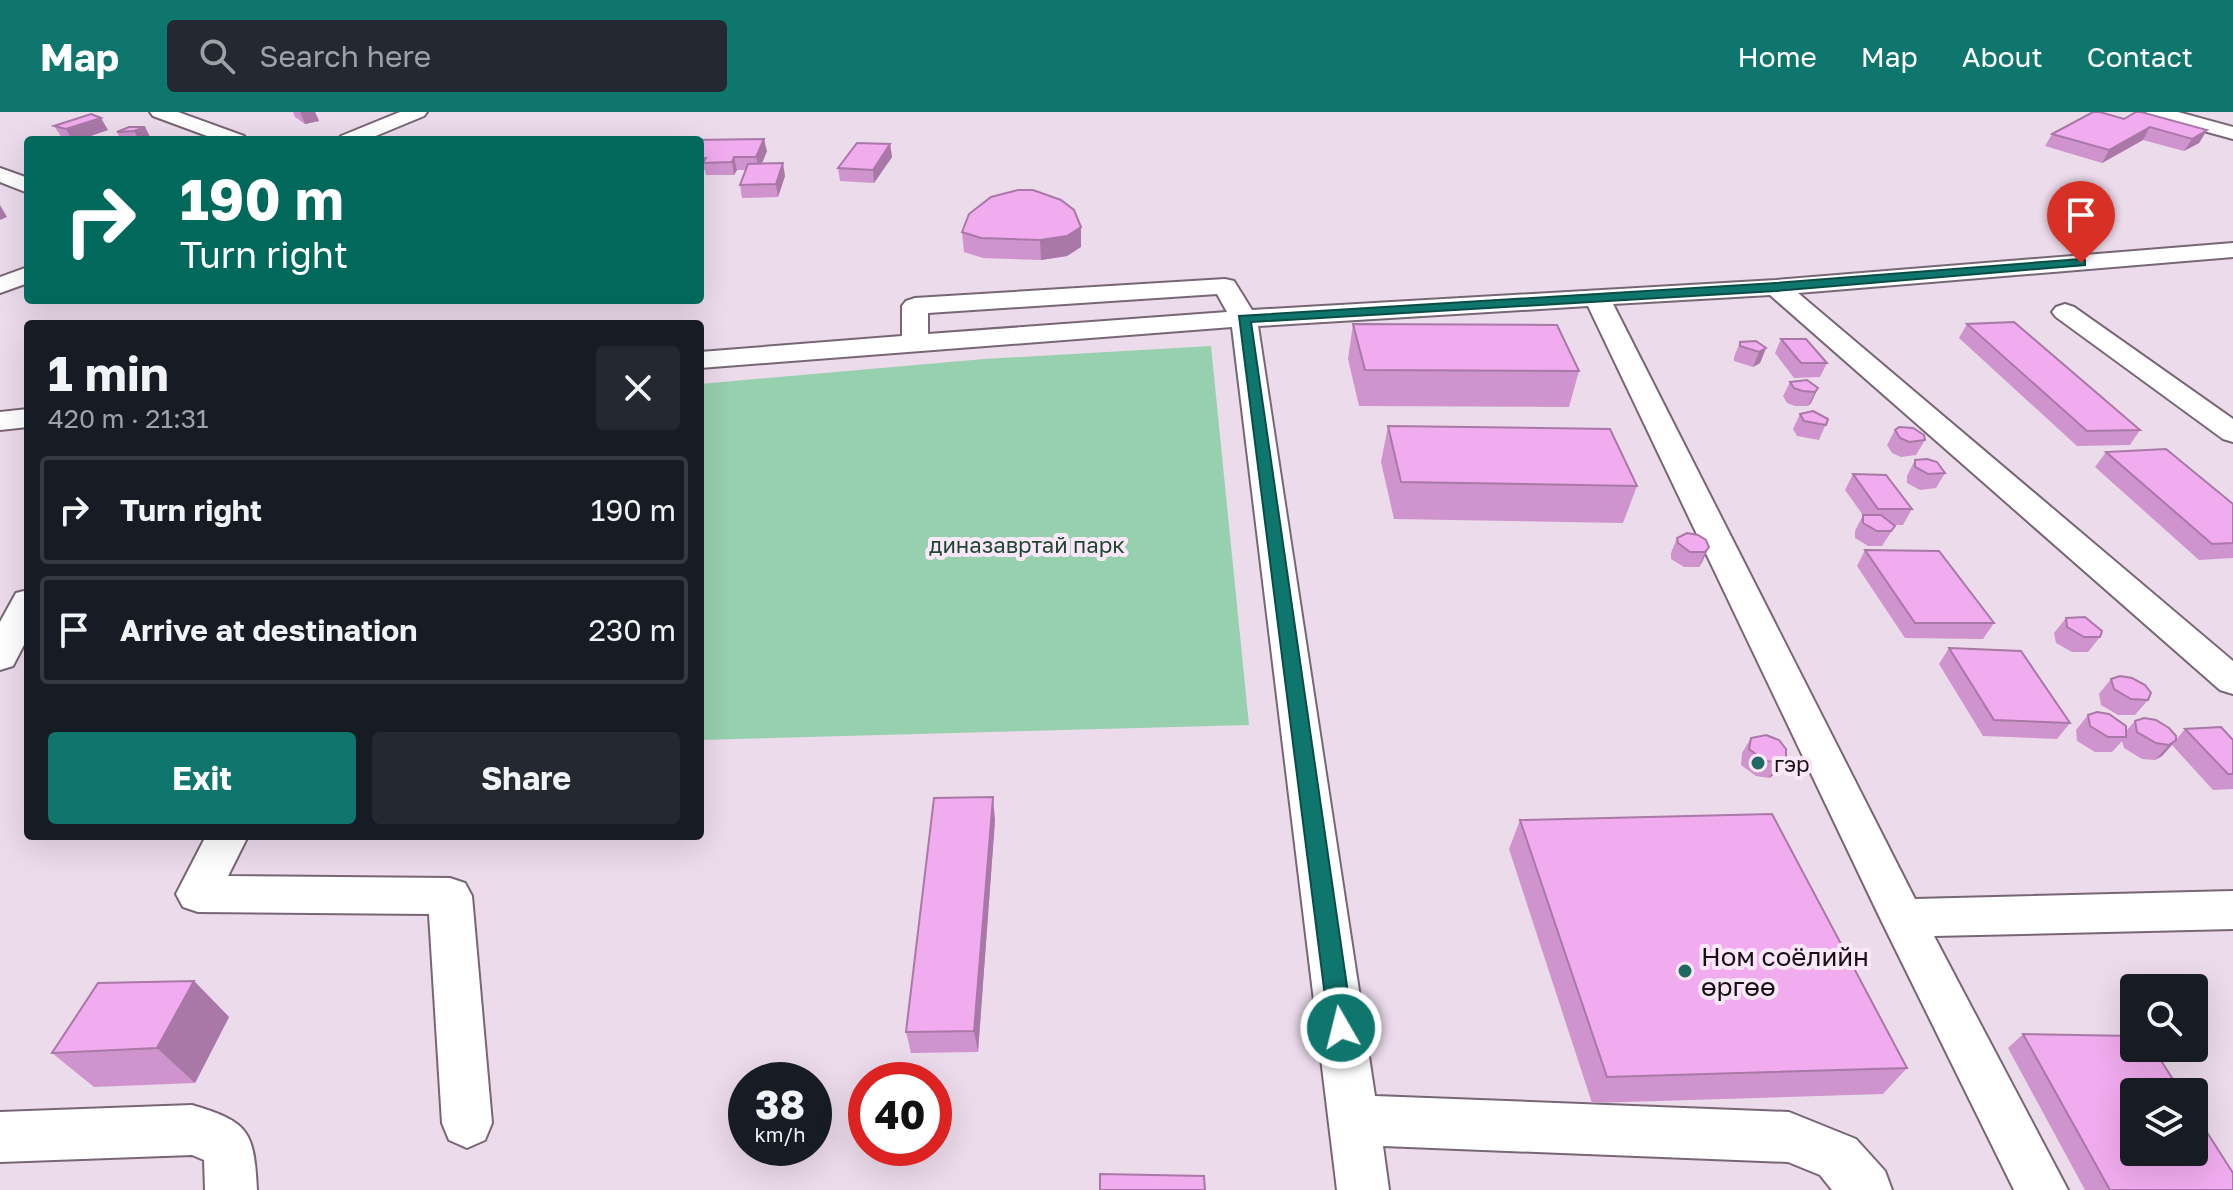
<!DOCTYPE html>
<meta charset="utf-8">
<style>
:root{--surface:#171b24;--page:#242831;--text:#f1f3f6;--muted:#9ea1a6;--line:#363941;--accent:#0f766e}
body{margin:0;font-family:"Golos Text",sans-serif;background:var(--page);color:var(--text);height:100vh;display:flex;flex-direction:column;font-size:30px;white-space:nowrap}
*{box-sizing:border-box;margin:0}
p{font-size:26px;color:var(--muted)}
.icon{flex:none;width:44px;height:44px;fill:none;stroke:currentColor;stroke-width:2;stroke-linecap:round;stroke-linejoin:round}
.map{position:relative;flex:1;overflow:hidden}
.details{position:absolute;left:24px;top:208px;width:680px;height:520px;display:flex;flex-direction:column;background:var(--surface);border-radius:8px;box-shadow:0 8px 32px #0002}
.details>*{flex:none}
.guide{position:absolute;left:24px;top:24px;width:680px;height:168px;border-radius:8px;box-shadow:0 8px 32px #0002;background:#00695c;color:#fff;overflow:hidden}
.buttons{position:absolute;left:2120px;top:862px;display:grid;gap:16px}
.buttons a{display:grid;place-items:center;width:88px;height:88px;border-radius:8px;background:var(--surface);box-shadow:0 8px 32px #0002;font-size:40px}
.speed{position:absolute;left:728px;top:950px;display:flex;gap:16px;font-size:40px;font-weight:700;text-align:center}
.speed>*{display:grid;place-content:center;width:104px;height:104px;border-radius:50%;background:var(--surface);box-shadow:0 8px 32px #0002;line-height:1}
.speed small{font-size:20px;font-weight:400}
.speed .limit{border:12px solid #d22;background:#fff;color:#111}
.pin{position:absolute;display:grid;place-items:center;width:68px;height:68px;color:#fff;margin:-82px -34px;border-radius:50% 50% 50% 0;rotate:-45deg;box-shadow:0 0 8px #0007}
.pin .icon{rotate:45deg}
.me{position:absolute;width:88px;margin:-44px;rotate:352deg;stroke-linejoin:round;filter:drop-shadow(0 0 6px #0008)}
.turn{display:flex;align-items:center;gap:28px;height:168px;padding:0 24px;font-size:36px}
.turn .icon{width:104px;height:104px;stroke-width:2.5}
.turn b{display:block;font-size:56px;line-height:68px}
.round{display:grid;place-items:center;flex:none;width:84px;height:84px;border-radius:8px;background:var(--page)}
.head{display:flex;align-items:center;justify-content:space-between;height:136px;padding:0 24px}
h1{font-size:48px;font-weight:700;line-height:60px}
.button{display:flex;gap:16px;margin-top:auto;padding:16px 24px}
.button a{flex:1;height:92px;border-radius:8px;background:var(--accent);color:#fff;font-size:32px;font-weight:700;line-height:92px;text-align:center}
.button a+a{background:var(--page);color:var(--text)}
ul{padding:0;list-style:none}
li{display:flex;align-items:center;gap:24px;height:108px;margin:0 16px 12px;padding:0 8px;border:4px solid var(--line);border-radius:8px}
li div{flex:1}
li b{display:block;font-size:30px}
li em{font-style:normal}
header{display:flex;align-items:center;gap:48px;box-sizing:border-box;height:112px;padding:0 40px;background:var(--accent);color:#fff}
header strong{font-size:38px}
nav{display:flex;gap:44px;margin-inline-start:auto;font-size:28px}
.search{width:560px;height:72px;background:var(--page);display:flex;align-items:center;gap:20px;box-sizing:border-box;padding:0 28px;border-radius:8px;color:var(--muted);font-size:30px}
.map>svg:first-child{display:block}
.green{fill:#97d0af}
.lines{fill:none;stroke-linecap:round;stroke-linejoin:round}
.minor-casing{stroke:#776776;stroke-width:4}
.minor{fill:#fff;fill-rule:evenodd}
.wall{fill:#cf94ce}
.shaded-wall{fill:#a978a7}
.building{fill:#f1acef;stroke:#a978a7;stroke-width:2}
.route{fill:#0f766e;stroke:#0a4d48;stroke-width:2}
.poi-dot{fill:#1f6964;stroke:#fae8f9;stroke-width:3}
.labels{text-anchor:middle;dominant-baseline:central;stroke-width:8;stroke-linejoin:round;paint-order:stroke}
.park-label{font-size:22px;fill:#1e4732;stroke:#fae8f9}
.poi-label{font-size:22px;fill:#171117;stroke:#fae8f9;text-anchor:start}
.near-poi-label{font-size:26px;fill:#171117;stroke:#fae8f9;text-anchor:start}
</style>
<header>
<strong>Map</strong>
<div class="search"><svg class="icon" aria-label="search" viewBox="0 0 24 24"><circle cx="10" cy="10" r="6"/><path d="M15 15l6 6"/></svg>Search here</div>
<nav><a>Home</a><a>Map</a><a>About</a><a>Contact</a></nav>
</header>
<div class="map">
<svg width="2233" height="1078" viewBox="0 0 2233 1078">
<rect width="100%" height="100%" fill="#ecdbeb"/>
<polygon class="green" points="1211,234 1249,613 700,628 700,272 984,247"/>
<g class="lines">
<g class="minor-casing">
<g id="minor">
<polygon points="150,0 178,0 244,24 247,28 218,28 153,4"/>
<polygon points="400,0 427,0 424,4 366,28 338,28 341,24"/>
<polygon points="2146,0 2178,0 2233,15 2233,27 2149,4"/>
<polygon points="0,56 28,66 28,81 0,70"/>
<path d="M2233,131V145L1798,181L2233,549V582L2220,578L1770,183L1613,192L1915,787L2233,779V817L1934,824L2068,1078H2014L1880,806L1588,194L1258,214L1375,984L1789,1000L1856,1027L1885,1059L1892,1078H1832L1820,1063L1788,1050L1383,1034L1389,1078H1337L1232,215L700,256V240L902,224V194L906,189L915,186L1225,167L1234,169L1252,198L1776,168ZM1217,182L1227,200L928,222V201Z"/>
<polygon points="28,155 28,171 0,181 0,165"/>
<polygon points="2065,192 2074,195 2233,307 2233,330 2223,327 2056,205 2052,200 2056,195"/>
<polygon points="28,297 28,315 0,318 0,300"/>
<polygon points="28,478 28,525 13,554 0,558 0,510 16,481"/>
<polygon points="206,724 248,724 228,764 450,766 465,771 472,784 492,1011 485,1028 467,1036 449,1028 442,1011 429,802 198,800 183,795 176,782"/>
<path d="M192,993C250,1010 254,1020 257,1078H205L204,1048L192,1043L0,1050V1000Z"/>
</g>
</g>
<use href="#minor" class="minor"/>
</g>
<g class="wall">
<polygon points="293,0 315,0 319,9 305,12 295,5"/>
<polygon points="2124,7 2207,18 2199,31 2184,39 2143,28 2102,51 2045,34 2052,22"/>
<polygon points="54,14 108,18 79,28 67,28 62,26"/>
<polygon points="145,15 151,27 121,28 117,20"/>
<polygon points="700,28 767,39 762,51 785,64 778,85 742,86 740,73 745,58 737,58 734,63 706,63 705,58 700,59"/>
<polygon points="890,32 892,45 874,71 840,69 838,56"/>
<polygon points="1081,115 1081,135 1067,144 1041,148 983,146 964,140 962,120"/>
<polygon points="1353,212 1579,259 1569,295 1359,294 1348,247"/>
<polygon points="1967,212 2140,318 2130,333 2077,334 1959,226"/>
<polygon points="1781,227 1827,251 1820,265 1794,266 1775,241"/>
<polygon points="1740,230 1766,236 1760,251 1753,255 1734,249 1734,245"/>
<polygon points="1790,270 1818,276 1811,291 1808,294 1795,294 1787,291 1783,284"/>
<polygon points="1800,302 1828,307 1819,328 1797,324 1793,317"/>
<polygon points="1388,314 1637,374 1623,411 1394,407 1381,350"/>
<polygon points="1895,318 1925,328 1916,343 1901,345 1892,341 1887,333"/>
<polygon points="2106,340 2233,392 2233,446 2199,448 2095,355"/>
<polygon points="1915,348 1945,361 1936,376 1920,378 1907,371 1907,364"/>
<polygon points="1853,362 1912,397 1903,413 1893,413 1895,414 1882,434 1868,434 1855,426 1855,419 1863,403 1845,378"/>
<polygon points="1677,426 1709,435 1702,450 1699,455 1684,455 1671,447 1671,441"/>
<polygon points="1865,438 1994,511 1983,527 1905,526 1857,454"/>
<polygon points="2066,506 2100,525 2088,540 2072,540 2056,531 2054,521"/>
<polygon points="1949,536 2070,611 2057,627 1983,624 1939,552"/>
<polygon points="2111,567 2148,588 2135,603 2118,603 2101,593 2099,582"/>
<polygon points="2088,603 2126,619 2135,609 2176,628 2185,617 2233,628 2233,677 2213,678 2172,633 2162,644 2155,648 2142,647 2124,636 2122,629 2112,640 2095,640 2077,629 2076,618"/>
<polygon points="1751,626 1779,628 1777,661 1769,666 1756,664 1741,653 1742,641"/>
<polygon points="995,708 978,940 911,941 906,920"/>
<polygon points="1520,708 1907,956 1883,982 1592,991 1509,737"/>
<polygon points="194,869 229,905 195,971 94,975 52,941"/>
<polygon points="2023,922 2233,1078 2085,1078 2008,936"/>
</g>
<g class="shaded-wall">
<polygon points="300,0 315,0 319,9 305,12"/>
<polygon points="101,6 108,18 79,28 72,28 66,17"/>
<polygon points="145,15 151,27 139,28 134,19"/>
<polygon points="2150,15 2143,28 2102,51 2109,38"/>
<polygon points="2207,18 2199,31 2184,39 2192,27"/>
<polygon points="764,27 767,39 759,58 756,45"/>
<polygon points="890,32 892,45 874,71 873,58"/>
<polygon points="734,45 737,58 734,63 732,50"/>
<polygon points="783,51 785,64 778,85 776,72"/>
<polygon points="0,93 7,105 0,108"/>
<polygon points="1081,115 1081,135 1067,144 1041,148 1040,128"/>
<polygon points="1766,236 1760,251 1753,255 1759,240"/>
<polygon points="1818,276 1811,291 1808,294 1815,280"/>
<polygon points="1709,435 1702,450 1699,455 1705,440"/>
<polygon points="2176,628 2162,644 2155,648 2169,633"/>
<polygon points="1786,646 1777,661 1769,666 1778,650"/>
<polygon points="993,685 995,708 978,940 974,919"/>
<polygon points="194,869 229,905 195,971 157,936"/>
</g>
<g class="building">
<polygon points="2093,0 2100,0 2124,7 2136,0 2141,0 2207,18 2192,27 2150,15 2109,38 2052,22"/>
<polygon points="91,2 101,6 66,17 54,14"/>
<polygon points="129,15 145,15 134,19 117,20"/>
<polygon points="764,27 756,45 734,45 732,50 703,51 706,46 700,46 700,28 692,28"/>
<polygon points="857,31 890,32 873,58 838,56"/>
<polygon points="783,51 776,72 740,73 748,52"/>
<polygon points="1018,78 1033,78 1061,88 1074,98 1081,115 1067,124 1040,128 981,126 962,120 969,102 991,85"/>
<polygon points="2014,210 2140,318 2087,319 1967,212"/>
<polygon points="1353,212 1557,213 1579,259 1365,258"/>
<polygon points="1781,227 1806,227 1827,251 1801,251"/>
<polygon points="1756,229 1766,236 1759,240 1740,234 1740,230"/>
<polygon points="1807,268 1818,276 1815,280 1802,279 1794,276 1790,270"/>
<polygon points="1813,299 1828,307 1826,313 1804,309 1800,302"/>
<polygon points="1388,314 1610,317 1637,374 1401,370"/>
<polygon points="1899,315 1913,316 1924,323 1925,328 1909,330 1900,326 1895,318"/>
<polygon points="2166,337 2233,392 2233,431 2212,432 2106,340"/>
<polygon points="1927,347 1937,350 1945,361 1928,362 1915,355 1915,348"/>
<polygon points="1853,362 1886,363 1912,397 1878,397"/>
<polygon points="1863,403 1881,403 1895,414 1891,419 1877,419 1863,411"/>
<polygon points="1687,421 1698,423 1706,428 1709,435 1705,440 1690,440 1678,431 1677,426"/>
<polygon points="1865,438 1939,439 1994,511 1915,511"/>
<polygon points="2085,505 2102,519 2100,525 2084,525 2067,515 2066,506"/>
<polygon points="1949,536 2021,539 2070,611 1994,608"/>
<polygon points="2120,564 2132,566 2145,573 2151,581 2148,588 2131,587 2114,577 2111,567"/>
<polygon points="2097,600 2109,602 2126,614 2126,625 2108,625 2090,614 2088,603"/>
<polygon points="2144,606 2156,608 2169,616 2176,624 2176,628 2169,633 2156,631 2137,620 2135,609"/>
<polygon points="2221,615 2233,628 2233,662 2228,662 2185,617"/>
<polygon points="1766,623 1779,628 1786,637 1786,646 1778,650 1765,649 1749,637 1751,626"/>
<polygon points="993,685 974,919 906,920 934,686"/>
<polygon points="1772,702 1907,956 1607,965 1520,708"/>
<polygon points="194,869 157,936 52,941 98,871"/>
<polygon points="2023,922 2134,924 2134,936 2153,936 2181,980 2134,980 2134,1040 2194,1040 2194,1000 2233,1061 2233,1078 2110,1078"/>
<polygon points="1100,1062 1204,1064 1205,1078 1100,1078"/>
</g>
<polygon class="route" points="2081,147 2085,148 2085,153 1776,179 1251,210 1353,916 1350,924 1341,927 1333,924 1329,916 1239,204 1776,171"/>
<g class="poi-dot">
<circle cx="1758" cy="651" r="8"/>
<circle cx="1685" cy="859" r="8"/>
</g>
<g class="labels">
<g class="park-label">
<text x="1027" y="432">диназавртай парк</text>
</g>
<g class="poi-label">
<text x="1774" y="651">гэр</text>
</g>
<g class="near-poi-label">
<text x="1701" y="844">Ном соёлийн<tspan x="1701" dy="30">өргөө</tspan></text>
</g>
</g>
</svg>
<div class="buttons">
<a><svg class="icon" aria-label="search" viewBox="0 0 24 24"><circle cx="10" cy="10" r="6"/><path d="M15 15l6 6"/></svg></a>
<a><svg class="icon" aria-label="layers" viewBox="0 0 24 24"><path d="M12 4l9 5-9 5-9-5zM3 14l9 5 9-5"/></svg></a>
</div>
<div class="speed"><div>38<small>km/h</small></div><div class="limit">40</div></div>
<div class="pin" style="left:2081px;top:151px;background:#d93025"><svg class="icon" aria-label="arrive" viewBox="0 0 24 24"><path d="M6 21V4h12l-3 4 3 4H6"/></svg></div>
<svg class="me" style="left:1341px;top:916px" viewBox="-20 -20 40 40"><circle r="17" fill="#0f766e" stroke="#fff" stroke-width="3"/><path d="M0-11L8 9 0 5-8 9z" fill="#fff"/></svg>
<div class="guide">
<div class="turn"><svg class="icon" aria-label="right" viewBox="0 0 24 24"><path d="M7 20v-9h11M14 6l5 5-5 5"/></svg><div><b>190 m</b>Turn right</div></div>
</div>
<section class="details">
<div class="head"><div><h1>1 min</h1><p>420 m · 21:31</p></div><a class="round"><svg class="icon" aria-label="close" viewBox="0 0 24 24"><path d="M6 6l12 12M18 6L6 18"/></svg></a></div>
<ul>
<li><svg class="icon" aria-label="right" viewBox="0 0 24 24"><path d="M7 20v-9h11M14 6l5 5-5 5"/></svg><div><b>Turn right</b></div><em>190 m</em></li>
<li><svg class="icon" aria-label="arrive" viewBox="0 0 24 24"><path d="M6 21V4h12l-3 4 3 4H6"/></svg><div><b>Arrive at destination</b></div><em>230 m</em></li>
</ul>
<div class="button"><a>Exit</a><a>Share</a></div>
</section>
</div>
